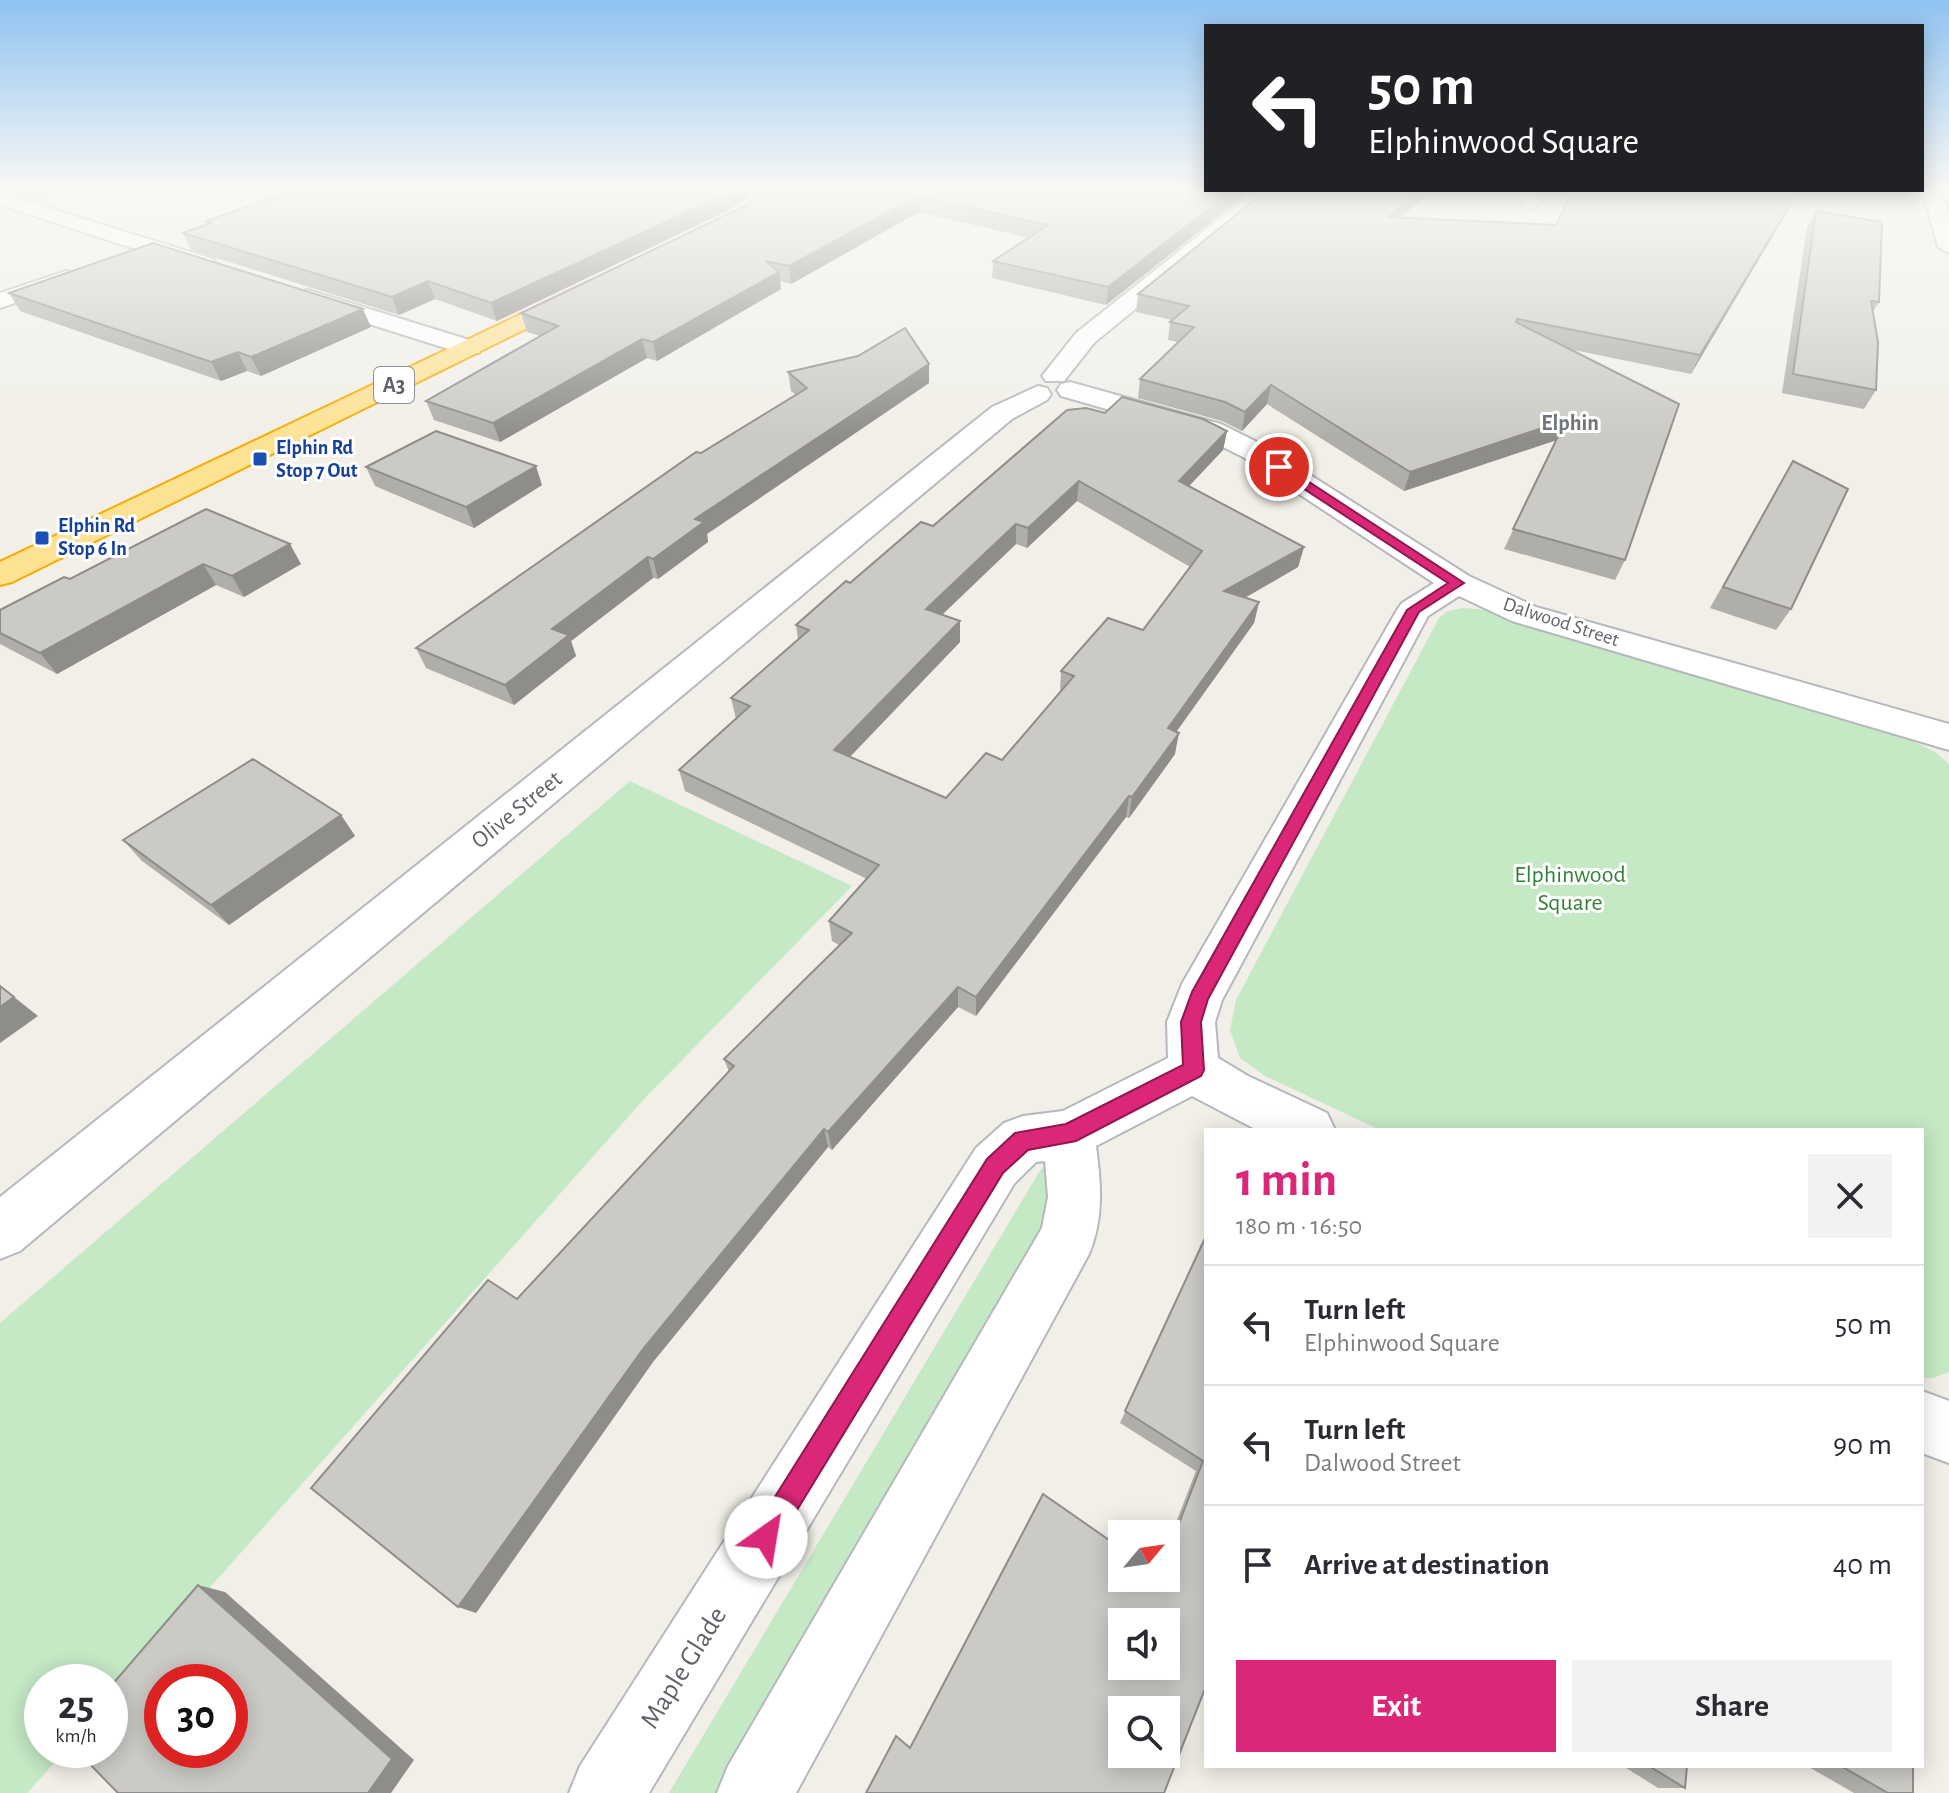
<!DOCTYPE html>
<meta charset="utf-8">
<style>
:root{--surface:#fff;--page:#f2f2f3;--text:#2b2b33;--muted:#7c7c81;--line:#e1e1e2;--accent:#db2777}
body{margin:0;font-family:"Alegreya Sans",sans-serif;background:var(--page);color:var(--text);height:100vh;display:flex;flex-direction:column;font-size:30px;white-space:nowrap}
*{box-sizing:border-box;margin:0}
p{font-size:26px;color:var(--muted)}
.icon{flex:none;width:44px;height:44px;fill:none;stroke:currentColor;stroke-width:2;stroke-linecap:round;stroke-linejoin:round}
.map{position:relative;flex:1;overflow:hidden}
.side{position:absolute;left:1204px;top:1128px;width:720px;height:640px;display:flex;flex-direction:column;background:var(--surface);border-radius:0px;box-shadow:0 4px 20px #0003}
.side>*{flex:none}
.banner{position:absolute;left:1204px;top:24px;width:720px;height:168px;border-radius:0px;box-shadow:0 4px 20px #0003;background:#202124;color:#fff;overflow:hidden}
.needle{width:52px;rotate:61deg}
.tools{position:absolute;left:1108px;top:1520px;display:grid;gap:16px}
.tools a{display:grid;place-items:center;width:72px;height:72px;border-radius:0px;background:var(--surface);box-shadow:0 4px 20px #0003;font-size:40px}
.speed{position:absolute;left:24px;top:1664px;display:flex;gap:16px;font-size:40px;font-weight:700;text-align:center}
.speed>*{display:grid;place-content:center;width:104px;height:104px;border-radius:50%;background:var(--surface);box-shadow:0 4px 20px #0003;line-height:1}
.speed small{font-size:20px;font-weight:400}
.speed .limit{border:12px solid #d22;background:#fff;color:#111}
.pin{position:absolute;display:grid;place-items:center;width:68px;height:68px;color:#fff;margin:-34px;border:4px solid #fff;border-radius:50%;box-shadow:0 2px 8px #0007}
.me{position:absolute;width:88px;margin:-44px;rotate:32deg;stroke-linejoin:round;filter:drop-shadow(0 0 6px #0008)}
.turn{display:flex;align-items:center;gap:28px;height:168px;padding:0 32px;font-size:36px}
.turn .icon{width:104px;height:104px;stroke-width:2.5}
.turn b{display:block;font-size:56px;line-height:68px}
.round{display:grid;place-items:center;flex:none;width:84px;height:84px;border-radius:0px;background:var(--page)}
.head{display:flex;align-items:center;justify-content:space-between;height:136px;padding:0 32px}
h1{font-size:48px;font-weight:700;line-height:60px;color:var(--accent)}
.primary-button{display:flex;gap:16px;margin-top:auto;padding:16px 32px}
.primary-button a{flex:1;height:92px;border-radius:0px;background:var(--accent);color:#fff;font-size:32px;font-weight:700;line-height:92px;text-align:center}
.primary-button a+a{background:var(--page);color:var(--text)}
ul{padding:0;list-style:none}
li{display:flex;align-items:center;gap:24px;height:120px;padding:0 32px;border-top:2px solid var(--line)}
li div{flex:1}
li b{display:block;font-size:30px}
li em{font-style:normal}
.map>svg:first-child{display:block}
.green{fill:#c5e8c5}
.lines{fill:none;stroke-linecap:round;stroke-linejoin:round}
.minor-casing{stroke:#b5b8bc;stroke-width:4}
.highway-casing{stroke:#f9ab00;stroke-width:4}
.minor{fill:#fff;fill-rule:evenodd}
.highway{fill:#fde293;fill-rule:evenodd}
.wall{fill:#afaea9;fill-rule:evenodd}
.shaded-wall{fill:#8f8d8a}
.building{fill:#cccac5;stroke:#8f8d8a;stroke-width:2;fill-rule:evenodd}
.route{fill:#db2777;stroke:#8e194d;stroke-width:2}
.transit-dot{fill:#1a4fb4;stroke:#fff;stroke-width:3}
.labels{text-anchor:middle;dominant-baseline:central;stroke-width:6;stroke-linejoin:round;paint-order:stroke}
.far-transit-label{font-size:20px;font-weight:bold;fill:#164399;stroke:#fff;text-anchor:start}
.far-street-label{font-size:20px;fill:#5f6368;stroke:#fff}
.shield{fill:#fff;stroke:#8f9295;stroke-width:2}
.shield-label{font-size:22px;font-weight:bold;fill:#5f6368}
.far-neighbourhood-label{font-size:22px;font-weight:bold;fill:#70757a;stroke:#fff}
.street-label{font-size:24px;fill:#5f6368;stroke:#fff}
.park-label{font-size:24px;fill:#348238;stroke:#fff}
.near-street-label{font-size:28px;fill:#5f6368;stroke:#fff}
</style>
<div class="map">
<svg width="1949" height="1793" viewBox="0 0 1949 1793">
<rect width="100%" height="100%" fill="#f1efe8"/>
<g class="green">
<polygon points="1463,608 1489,610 1537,628 1911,740 1935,752 1949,764 1949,1372 1933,1378 1922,1378 1922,1130 1380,1130 1265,1076 1240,1058 1230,1030 1236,1000 1439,618 1448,611"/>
<polygon points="630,781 852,886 645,1098 110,1700 110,1682 42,1682 42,1750 66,1750 27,1793 0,1793 0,1323"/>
<polygon points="1050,1166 1059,1195 873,1532 724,1793 669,1793 1041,1169"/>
</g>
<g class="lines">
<g class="minor-casing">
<g id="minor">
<polygon points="1922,188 1941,188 1949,214 1949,253 1938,247"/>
<polygon points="1245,190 1265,190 1269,195 1261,205 1094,343 1064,381 1046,381 1042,376 1076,333 1247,197"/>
<polygon points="1514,190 1534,190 1543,203 1533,209 1526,207"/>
<polygon points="0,193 213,259 216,264 205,271 197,269 0,205"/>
<polygon points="66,271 74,273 77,278 74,283 0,308 0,293"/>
<polygon points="308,290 479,343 482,348 479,353 461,353 300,302 296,297 300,292"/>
<path d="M1070,382L1221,424L1263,445L1469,576L1536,607L1949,724V750L1512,621L1459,596L1428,616L1222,1000L1215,1022L1218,1058L1248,1076L1327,1113L1335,1130H1257L1192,1096L1096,1146C1101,1184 1104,1218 1089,1254L796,1793H717L728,1766L1042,1228L1048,1197L1045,1161L1036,1162L1014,1184L649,1793H569L580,1766L976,1148L1004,1123L1023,1116L1063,1111L1168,1058L1167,1022L1182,984L1397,610L1402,603L1434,583L1243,457L1201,436L1061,396L1057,390L1061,384Z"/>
<polygon points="1038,386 1047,388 1051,394 1047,400 1012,419 20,1251 0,1259 0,1197 992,407"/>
<polygon points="1922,1391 1949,1401 1949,1463 1922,1453"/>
</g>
</g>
<g class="highway-casing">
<polygon id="highway" points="576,288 584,290 588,295 584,300 12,582 0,585 0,562"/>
</g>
<use href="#minor" class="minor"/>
<use href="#highway" class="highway"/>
</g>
<g class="wall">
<polygon points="0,188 75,188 34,200 0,191"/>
<polygon points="772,188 1206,190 1245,190 1244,196 1106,305 992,278 993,261 1029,238 919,212 791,284 780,281 781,289 657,361 647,358 500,442 434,420 426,401 540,336 527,332 521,313 741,208"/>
<polygon points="1431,190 1402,217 1556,225 1800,190 1691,374 1569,349 1625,560 1615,580 1504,549 1556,440 1404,491 1267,404 1242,431 1222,421 1138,398 1140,379 1178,342 1168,340 1170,322 1172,320 1136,312 1138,294"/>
<polygon points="727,211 497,321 435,299 399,315 191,250 183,233 207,224 206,221"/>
<polygon points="1816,211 1879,302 1873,312 1876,390 1864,409 1782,393 1807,227"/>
<polygon points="9,293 371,327 261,376 247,371 221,381 20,311"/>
<polygon points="929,364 929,383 707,534 708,542 658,579 653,578 571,641 576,656 514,705 426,668 416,648 796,395 791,391 788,372"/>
<path d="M1105,413L1227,431L1223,450L1189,486L1304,547L1298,567L1245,598L1259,602L1254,623L1176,732L1175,754L1129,818L1126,817L976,1016L958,1007L832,1150L828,1147L653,1362L476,1613L517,1299L729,1072L724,1059L839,945L832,941L829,921L867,879L685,791L679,770L736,719L731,698L798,639L796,625L850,583L933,526ZM1077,501L1190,567L1143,630L1061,671L1060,692L1002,760L946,798L850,757L960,642L942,615L1016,544L1027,548Z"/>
<polygon points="1793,461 1791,609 1776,630 1710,608"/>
<polygon points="366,467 542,485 474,528 375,486"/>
<polygon points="206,509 301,564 244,597 216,585 57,674 0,644 0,610 70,579"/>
<polygon points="341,815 355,836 229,925 142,861 123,840"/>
<polygon points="1206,1236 1206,1686 910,1747 1122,1578 1166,1578 1166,1548 1196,1471 1120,1423"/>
<polygon points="1623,1766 1687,1766 1685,1788 1658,1788"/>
<polygon points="1807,1766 1913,1766 1913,1793 1854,1793"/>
</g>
<g class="shaded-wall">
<polygon points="27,188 75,188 34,200"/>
<polygon points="735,188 764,188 727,211 497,321 491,303"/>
<polygon points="1233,190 1245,190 1244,196 1106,305 1108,287"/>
<polygon points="1418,190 1431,190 1384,233 1389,217"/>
<polygon points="1799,190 1800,190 1691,374 1700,355"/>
<polygon points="918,196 919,212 791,284 789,266"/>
<polygon points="779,272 781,289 657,361 653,342"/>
<polygon points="428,281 435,299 399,315 392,297"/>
<polygon points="363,309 371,327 261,376 251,357"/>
<polygon points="642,339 647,358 500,442 493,423"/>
<polygon points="238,352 247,371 221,381 211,362"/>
<polygon points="929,364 929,383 707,534 708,542 658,579 653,559 695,519"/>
<polygon points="1271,385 1267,404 1242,431 1245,412"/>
<polygon points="1566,420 1557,440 1404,491 1410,472"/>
<polygon points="1227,431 1223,450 1175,501 1179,481"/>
<polygon points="536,466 542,485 474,528 466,507"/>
<polygon points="1079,481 1077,501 1027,548 1028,528"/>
<polygon points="1016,524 1016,544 926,630 926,609"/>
<polygon points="290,544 301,564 244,597 232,576"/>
<polygon points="1304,547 1298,567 1220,612 1224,591"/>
<polygon points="648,557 653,578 571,641 576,656 514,705 505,685 552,629"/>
<polygon points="203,564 216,585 57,674 40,653"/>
<polygon points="1259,602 1254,623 1164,749 1168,728"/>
<polygon points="960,621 960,642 837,770 834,750"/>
<polygon points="1179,733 1175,754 1129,818 1132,797"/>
<polygon points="1129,796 1126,817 976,1016 976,997"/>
<polygon points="341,815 355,836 229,925 211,905"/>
<polygon points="958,987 958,1007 832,1150 828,1132"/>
<polygon points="14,997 38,1016 0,1043 0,1007"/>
<polygon points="824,1129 828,1147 653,1362 476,1613 458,1607 643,1349"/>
<polygon points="198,1585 225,1592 414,1760 391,1793 368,1793"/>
</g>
<g class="building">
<polygon points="300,188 735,188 724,195 491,303 428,281 392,297 183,233 211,223 206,221"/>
<polygon points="772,188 1206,188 1206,190 1233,190 1108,287 993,261 1048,225 918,196 789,266 766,261 779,272 653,342 642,339 493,423 426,401 558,326 521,313 741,208"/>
<polygon points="1267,190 1418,190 1389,217 1556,225 1573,190 1799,190 1700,355 1517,319 1516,322 1679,404 1625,560 1513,529 1566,420 1410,472 1271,385 1245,412 1225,402 1140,379 1194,327 1170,322 1189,306 1138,294"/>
<polygon points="1816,211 1882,222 1879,302 1871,301 1878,342 1876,390 1793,374"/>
<polygon points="153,243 363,309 251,357 238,352 211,362 9,293"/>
<polygon points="905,328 929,364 695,519 704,522 653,559 648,557 552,629 569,635 505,685 416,648 696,452 701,453 807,388 788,372 858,356"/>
<path d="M1122,397L1203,419L1227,431L1179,481L1304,547L1224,591L1259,602L1168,728L1179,733L1132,797L1129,796L976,997L958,987L828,1132L824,1129L643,1349L458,1607L311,1488L488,1280L517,1299L734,1066L724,1059L852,933L829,921L879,865L679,770L750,706L731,698L809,630L796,625L846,581L850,583L921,522L933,526L1067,410L1086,408L1105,413ZM1079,481L1202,551L1143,630L1108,618L1061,671L1074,676L1002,760L986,753L946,798L834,750L960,621L926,609L1016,524L1028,528Z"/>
<polygon points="436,431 536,466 466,507 366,467"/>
<polygon points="1793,461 1848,489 1791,609 1723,587"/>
<polygon points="206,509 290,544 232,576 203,564 40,653 0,633 0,610 64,577 70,579"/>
<polygon points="253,759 341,815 211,905 123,840"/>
<polygon points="0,986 14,997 0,1007"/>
<path d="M1206,1236V1686L1164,1793H866L896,1736L910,1748L1043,1494L1122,1549V1578H1166V1557L1203,1461L1125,1411ZM1122,1622H1166V1666H1122ZM1122,1710H1166V1754H1122Z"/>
<path d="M198,1585L392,1759L368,1793H118L76,1750H110V1687ZM162,1682H230V1750H162Z"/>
<polygon points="1649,1766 1687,1766 1685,1788"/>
<polygon points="1841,1766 1913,1766 1913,1793 1888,1793"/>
</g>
<linearGradient id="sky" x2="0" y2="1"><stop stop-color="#8fc3f1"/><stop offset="0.43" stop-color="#f9f8f5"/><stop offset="1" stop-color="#f9f8f5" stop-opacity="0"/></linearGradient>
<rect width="1949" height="439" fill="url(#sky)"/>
<polygon class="route" points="1275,465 1283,465 1464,583 1419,612 1208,999 1201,1022 1204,1070 1201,1076 1076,1141 1028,1150 1003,1173 775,1546 766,1551 756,1546 752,1537 756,1527 987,1159 1015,1133 1066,1124 1183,1065 1181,1022 1192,992 1407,610 1448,583 1275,470"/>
<g class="transit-dot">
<rect x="252" y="451" width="16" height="16" rx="4"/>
<rect x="34" y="530" width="16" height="16" rx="4"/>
</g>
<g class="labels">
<g class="far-transit-label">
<text x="276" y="448">Elphin Rd<tspan x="276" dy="23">Stop 7 Out</tspan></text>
<text x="58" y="526">Elphin Rd<tspan x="58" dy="23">Stop 6 In</tspan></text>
</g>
<g class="far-street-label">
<text transform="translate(1561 622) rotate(18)">Dalwood Street</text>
</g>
<rect class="shield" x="374" y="367" width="40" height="36" rx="6"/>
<g class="shield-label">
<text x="394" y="385">A3</text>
</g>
<g class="far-neighbourhood-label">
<text x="1570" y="423">Elphin</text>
</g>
<g class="street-label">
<text transform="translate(517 810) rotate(-39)">Olive Street</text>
</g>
<g class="park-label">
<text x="1570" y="875">Elphinwood<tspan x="1570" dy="28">Square</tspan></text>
</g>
<g class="near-street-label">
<text transform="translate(684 1668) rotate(-58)">Maple Glade</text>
</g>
</g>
</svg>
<div class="tools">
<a><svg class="needle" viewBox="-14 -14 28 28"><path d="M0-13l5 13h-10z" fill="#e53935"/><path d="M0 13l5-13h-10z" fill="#7c7c81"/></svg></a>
<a><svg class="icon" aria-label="sound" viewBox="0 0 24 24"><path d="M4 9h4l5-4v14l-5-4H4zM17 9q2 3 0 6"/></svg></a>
<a><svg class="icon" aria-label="search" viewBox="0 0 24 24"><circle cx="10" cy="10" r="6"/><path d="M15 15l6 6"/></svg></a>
</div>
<div class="speed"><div>25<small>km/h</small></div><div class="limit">30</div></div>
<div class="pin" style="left:1279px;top:467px;background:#d93025"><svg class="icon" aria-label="arrive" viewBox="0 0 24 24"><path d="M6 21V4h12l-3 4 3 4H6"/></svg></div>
<svg class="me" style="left:766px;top:1537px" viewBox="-20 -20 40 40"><circle r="19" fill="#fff"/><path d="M0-13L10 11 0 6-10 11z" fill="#db2777"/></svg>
<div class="banner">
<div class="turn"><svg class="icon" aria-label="left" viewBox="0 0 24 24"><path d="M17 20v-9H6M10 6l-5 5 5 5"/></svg><div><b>50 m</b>Elphinwood Square</div></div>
</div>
<section class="side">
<div class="head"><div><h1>1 min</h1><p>180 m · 16:50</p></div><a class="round"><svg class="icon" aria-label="close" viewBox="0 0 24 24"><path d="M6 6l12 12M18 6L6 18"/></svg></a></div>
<ul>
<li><svg class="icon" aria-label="left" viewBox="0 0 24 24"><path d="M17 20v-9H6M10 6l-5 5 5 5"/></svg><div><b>Turn left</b><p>Elphinwood Square</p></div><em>50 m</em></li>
<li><svg class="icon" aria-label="left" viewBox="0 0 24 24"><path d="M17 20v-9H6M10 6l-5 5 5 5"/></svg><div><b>Turn left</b><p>Dalwood Street</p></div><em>90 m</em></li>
<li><svg class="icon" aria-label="arrive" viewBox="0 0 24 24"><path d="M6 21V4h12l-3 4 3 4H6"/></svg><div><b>Arrive at destination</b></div><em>40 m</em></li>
</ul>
<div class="primary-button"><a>Exit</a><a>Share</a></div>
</section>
</div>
